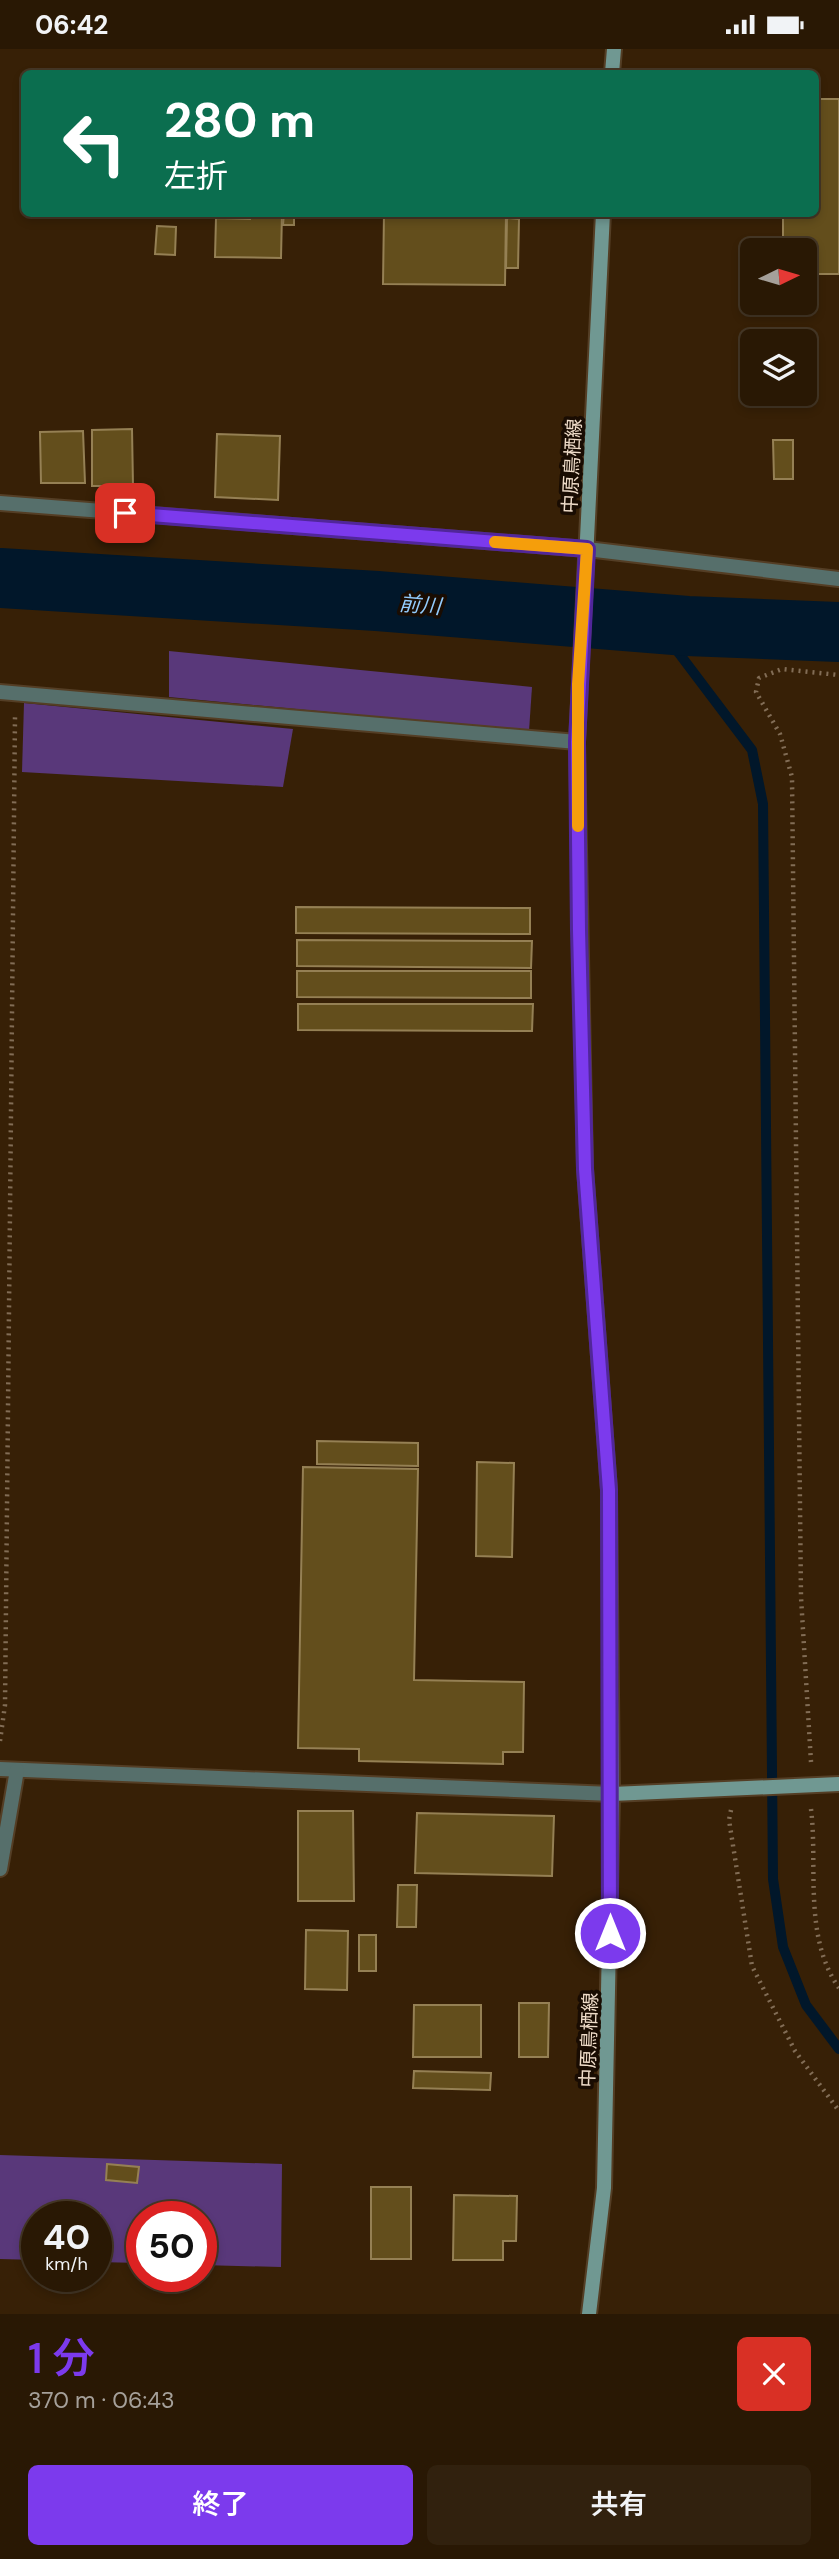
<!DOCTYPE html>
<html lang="ja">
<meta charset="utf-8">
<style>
:root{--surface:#291804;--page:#31210e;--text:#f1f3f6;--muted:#a5a09a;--line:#453726;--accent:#7c3aed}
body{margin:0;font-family:"DM Sans","Noto Sans JP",sans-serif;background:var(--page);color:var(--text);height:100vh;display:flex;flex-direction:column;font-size:26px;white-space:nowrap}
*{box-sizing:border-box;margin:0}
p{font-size:23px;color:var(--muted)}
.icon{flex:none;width:38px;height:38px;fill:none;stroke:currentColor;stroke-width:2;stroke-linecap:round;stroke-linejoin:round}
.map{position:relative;height:2265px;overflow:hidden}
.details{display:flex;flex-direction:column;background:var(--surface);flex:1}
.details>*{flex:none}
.guide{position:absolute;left:21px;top:21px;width:798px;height:147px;border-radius:10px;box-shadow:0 4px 10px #0003,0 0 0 2px var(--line);background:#0b6e4f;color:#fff;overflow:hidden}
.needle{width:46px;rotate:85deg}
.fabs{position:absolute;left:740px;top:189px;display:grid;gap:14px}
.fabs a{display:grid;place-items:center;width:77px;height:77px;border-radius:10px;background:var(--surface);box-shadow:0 4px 10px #0003,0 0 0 2px var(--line);font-size:35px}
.speed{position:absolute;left:21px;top:2152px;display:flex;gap:14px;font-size:35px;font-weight:700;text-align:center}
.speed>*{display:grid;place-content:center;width:91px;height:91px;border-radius:50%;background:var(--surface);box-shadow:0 4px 10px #0003,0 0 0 2px var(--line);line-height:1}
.speed small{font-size:18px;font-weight:400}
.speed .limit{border:10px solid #d22;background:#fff;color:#111}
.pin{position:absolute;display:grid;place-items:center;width:60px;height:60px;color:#fff;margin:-30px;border-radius:14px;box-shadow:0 4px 10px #0006}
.me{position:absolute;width:77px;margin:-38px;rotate:0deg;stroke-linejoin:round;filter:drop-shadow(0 0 5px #0008)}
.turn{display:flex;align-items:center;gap:24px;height:147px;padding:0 28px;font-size:32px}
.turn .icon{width:91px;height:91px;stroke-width:2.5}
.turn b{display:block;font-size:49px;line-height:60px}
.round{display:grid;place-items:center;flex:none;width:74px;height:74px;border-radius:10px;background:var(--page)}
.overview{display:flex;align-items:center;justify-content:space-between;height:119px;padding:0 28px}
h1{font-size:42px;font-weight:600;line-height:52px;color:var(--accent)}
.button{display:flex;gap:14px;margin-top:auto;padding:14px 28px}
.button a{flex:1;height:80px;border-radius:10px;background:var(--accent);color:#fff;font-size:28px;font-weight:600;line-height:80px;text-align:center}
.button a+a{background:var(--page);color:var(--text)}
.status{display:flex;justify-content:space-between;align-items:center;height:49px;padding:0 35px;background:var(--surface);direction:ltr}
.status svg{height:19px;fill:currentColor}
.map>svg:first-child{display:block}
.green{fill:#59387a}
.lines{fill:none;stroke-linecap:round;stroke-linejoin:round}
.stream{stroke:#01172a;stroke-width:10}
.river{stroke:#01172a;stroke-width:60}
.building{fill:#634e1c;stroke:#958054;stroke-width:2}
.street-casing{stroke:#543e25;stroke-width:18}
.secondary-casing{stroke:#543e25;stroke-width:18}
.path{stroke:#826d56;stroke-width:4.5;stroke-dasharray:2 5;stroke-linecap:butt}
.street{stroke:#566f6b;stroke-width:14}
.secondary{stroke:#709892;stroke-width:14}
.route-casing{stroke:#51269a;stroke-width:18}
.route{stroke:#7c3aed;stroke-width:12}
.slow{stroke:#f59e0b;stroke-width:12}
.labels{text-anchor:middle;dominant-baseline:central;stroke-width:7;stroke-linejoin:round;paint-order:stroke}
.street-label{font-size:19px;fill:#efdcc9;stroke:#190c02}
.water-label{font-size:21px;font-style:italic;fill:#93ccfd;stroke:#190c02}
</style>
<div class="status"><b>06:42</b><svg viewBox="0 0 49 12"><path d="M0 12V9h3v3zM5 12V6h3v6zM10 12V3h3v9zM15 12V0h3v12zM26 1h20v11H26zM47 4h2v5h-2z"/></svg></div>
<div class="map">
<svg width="839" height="2265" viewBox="0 0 839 2265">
<rect width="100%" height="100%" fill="#372006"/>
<g class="green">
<polygon points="169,602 532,638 529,682 169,648"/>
<polygon points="24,654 293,680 283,738 22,723"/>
<polygon points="0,2106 282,2115 281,2218 201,2216 201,2168 142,2168 142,2214 96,2213 96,2168 37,2168 37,2211 0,2210"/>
</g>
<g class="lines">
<polyline class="stream" points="612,572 675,599 752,701 763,755 773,1830 783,1898 806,1956 839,2000"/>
<polyline class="river" points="0,529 377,552 687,577 839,583"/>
</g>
<g class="building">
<polygon points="816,50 839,50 839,225 805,225 805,201 783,201 783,164 816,164"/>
<polygon points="250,164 282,164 281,209 215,208 216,169 250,170"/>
<polygon points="284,164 294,164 294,176 283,176"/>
<polygon points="384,164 506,164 505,236 383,235"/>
<polygon points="507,169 519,170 518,219 506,219"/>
<polygon points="157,177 176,178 175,206 155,205"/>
<polygon points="132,380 133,437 92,437 92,381"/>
<polygon points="83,382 85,434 41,434 40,383"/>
<polygon points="217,385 280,387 278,451 215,448"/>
<polygon points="773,391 793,391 793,430 774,430"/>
<polygon points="296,858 530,859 530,885 296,884"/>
<polygon points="297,891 532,892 531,919 297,917"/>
<polygon points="297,922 531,922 531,949 297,948"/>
<polygon points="298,955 533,955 532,982 298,981"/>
<polygon points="317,1392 418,1394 418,1417 317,1415"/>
<polygon points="477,1413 514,1414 512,1508 476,1507"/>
<polygon points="303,1418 418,1420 414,1631 524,1633 523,1703 503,1703 503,1715 359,1712 359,1700 298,1699"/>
<polygon points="298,1762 353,1762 354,1852 298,1852"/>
<polygon points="417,1764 554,1767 552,1827 415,1824"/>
<polygon points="398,1836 417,1836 416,1878 397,1878"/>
<polygon points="306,1881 348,1882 347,1941 305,1940"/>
<rect x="359" y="1886" width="17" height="36"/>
<polygon points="519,1954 549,1954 548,2008 519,2008"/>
<polygon points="414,1956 481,1956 481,2008 413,2008"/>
<polygon points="414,2022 491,2024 490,2041 413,2039"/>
<polygon points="107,2115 139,2118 137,2134 106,2131"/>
<rect x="371" y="2138" width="40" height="72"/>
<polygon points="454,2146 517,2147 516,2192 503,2192 503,2211 453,2211"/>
<polygon points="78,2164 100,2165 99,2199 96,2198 96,2168 77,2168"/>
</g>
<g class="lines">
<g class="street-casing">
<g id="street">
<polyline points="0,454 587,500 839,530"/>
<polyline points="0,643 577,693"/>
<polyline points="0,1720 612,1745"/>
<polyline points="0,1820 17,1721"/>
</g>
</g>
<g class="secondary-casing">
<g id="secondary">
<polyline points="612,24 614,0"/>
<polyline points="612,1745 839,1735"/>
<polyline points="589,2265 604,2139 612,1745 609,1441 585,1120 577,693 603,164"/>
</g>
</g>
<g class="path">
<polyline points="0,1692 5,1656 15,668"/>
<polyline points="811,1713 801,1548 792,728 780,685 756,643 759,629 782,620 839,626"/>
<path d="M811,1760C818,1817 803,1888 839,1939"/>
<polyline points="731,1761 729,1771 752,1917 795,2002 839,2062"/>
</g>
<use href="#street" class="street"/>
<use href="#secondary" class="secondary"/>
</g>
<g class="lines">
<g class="route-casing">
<polyline id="route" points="125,464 587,500 577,693 579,881 585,1120 609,1441 610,1884"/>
</g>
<use href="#route" class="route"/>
<polyline class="slow" points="495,493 587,500 578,635 578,777"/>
</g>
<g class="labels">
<g class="street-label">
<text transform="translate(572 417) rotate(-87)">中原鳥栖線</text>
<text transform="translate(589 1991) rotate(-88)">中原鳥栖線</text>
</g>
<g class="water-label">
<text transform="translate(420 556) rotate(5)">前川</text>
</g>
</g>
</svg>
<div class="fabs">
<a><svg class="needle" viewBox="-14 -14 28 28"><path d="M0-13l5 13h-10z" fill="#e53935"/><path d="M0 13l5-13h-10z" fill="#a5a09a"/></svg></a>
<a><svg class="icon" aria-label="layers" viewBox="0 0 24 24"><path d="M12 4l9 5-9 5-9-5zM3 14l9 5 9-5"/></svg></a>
</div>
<div class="speed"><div>40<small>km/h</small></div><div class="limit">50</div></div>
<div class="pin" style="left:125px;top:464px;background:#d93025"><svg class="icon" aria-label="arrive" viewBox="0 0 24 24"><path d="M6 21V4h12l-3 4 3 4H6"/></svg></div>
<svg class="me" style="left:610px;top:1884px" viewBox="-20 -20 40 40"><circle r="17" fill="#7c3aed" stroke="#fff" stroke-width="3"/><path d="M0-11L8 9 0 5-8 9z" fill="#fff"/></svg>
<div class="guide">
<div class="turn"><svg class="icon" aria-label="left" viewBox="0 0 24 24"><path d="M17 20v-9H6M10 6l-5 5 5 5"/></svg><div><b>280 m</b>左折</div></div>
</div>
</div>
<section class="details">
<div class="overview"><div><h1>1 分</h1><p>370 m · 06:43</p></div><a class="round" style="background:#d93025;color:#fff"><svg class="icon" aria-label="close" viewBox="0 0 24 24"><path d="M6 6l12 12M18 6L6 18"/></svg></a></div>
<div class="button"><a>終了</a><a>共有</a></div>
</section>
